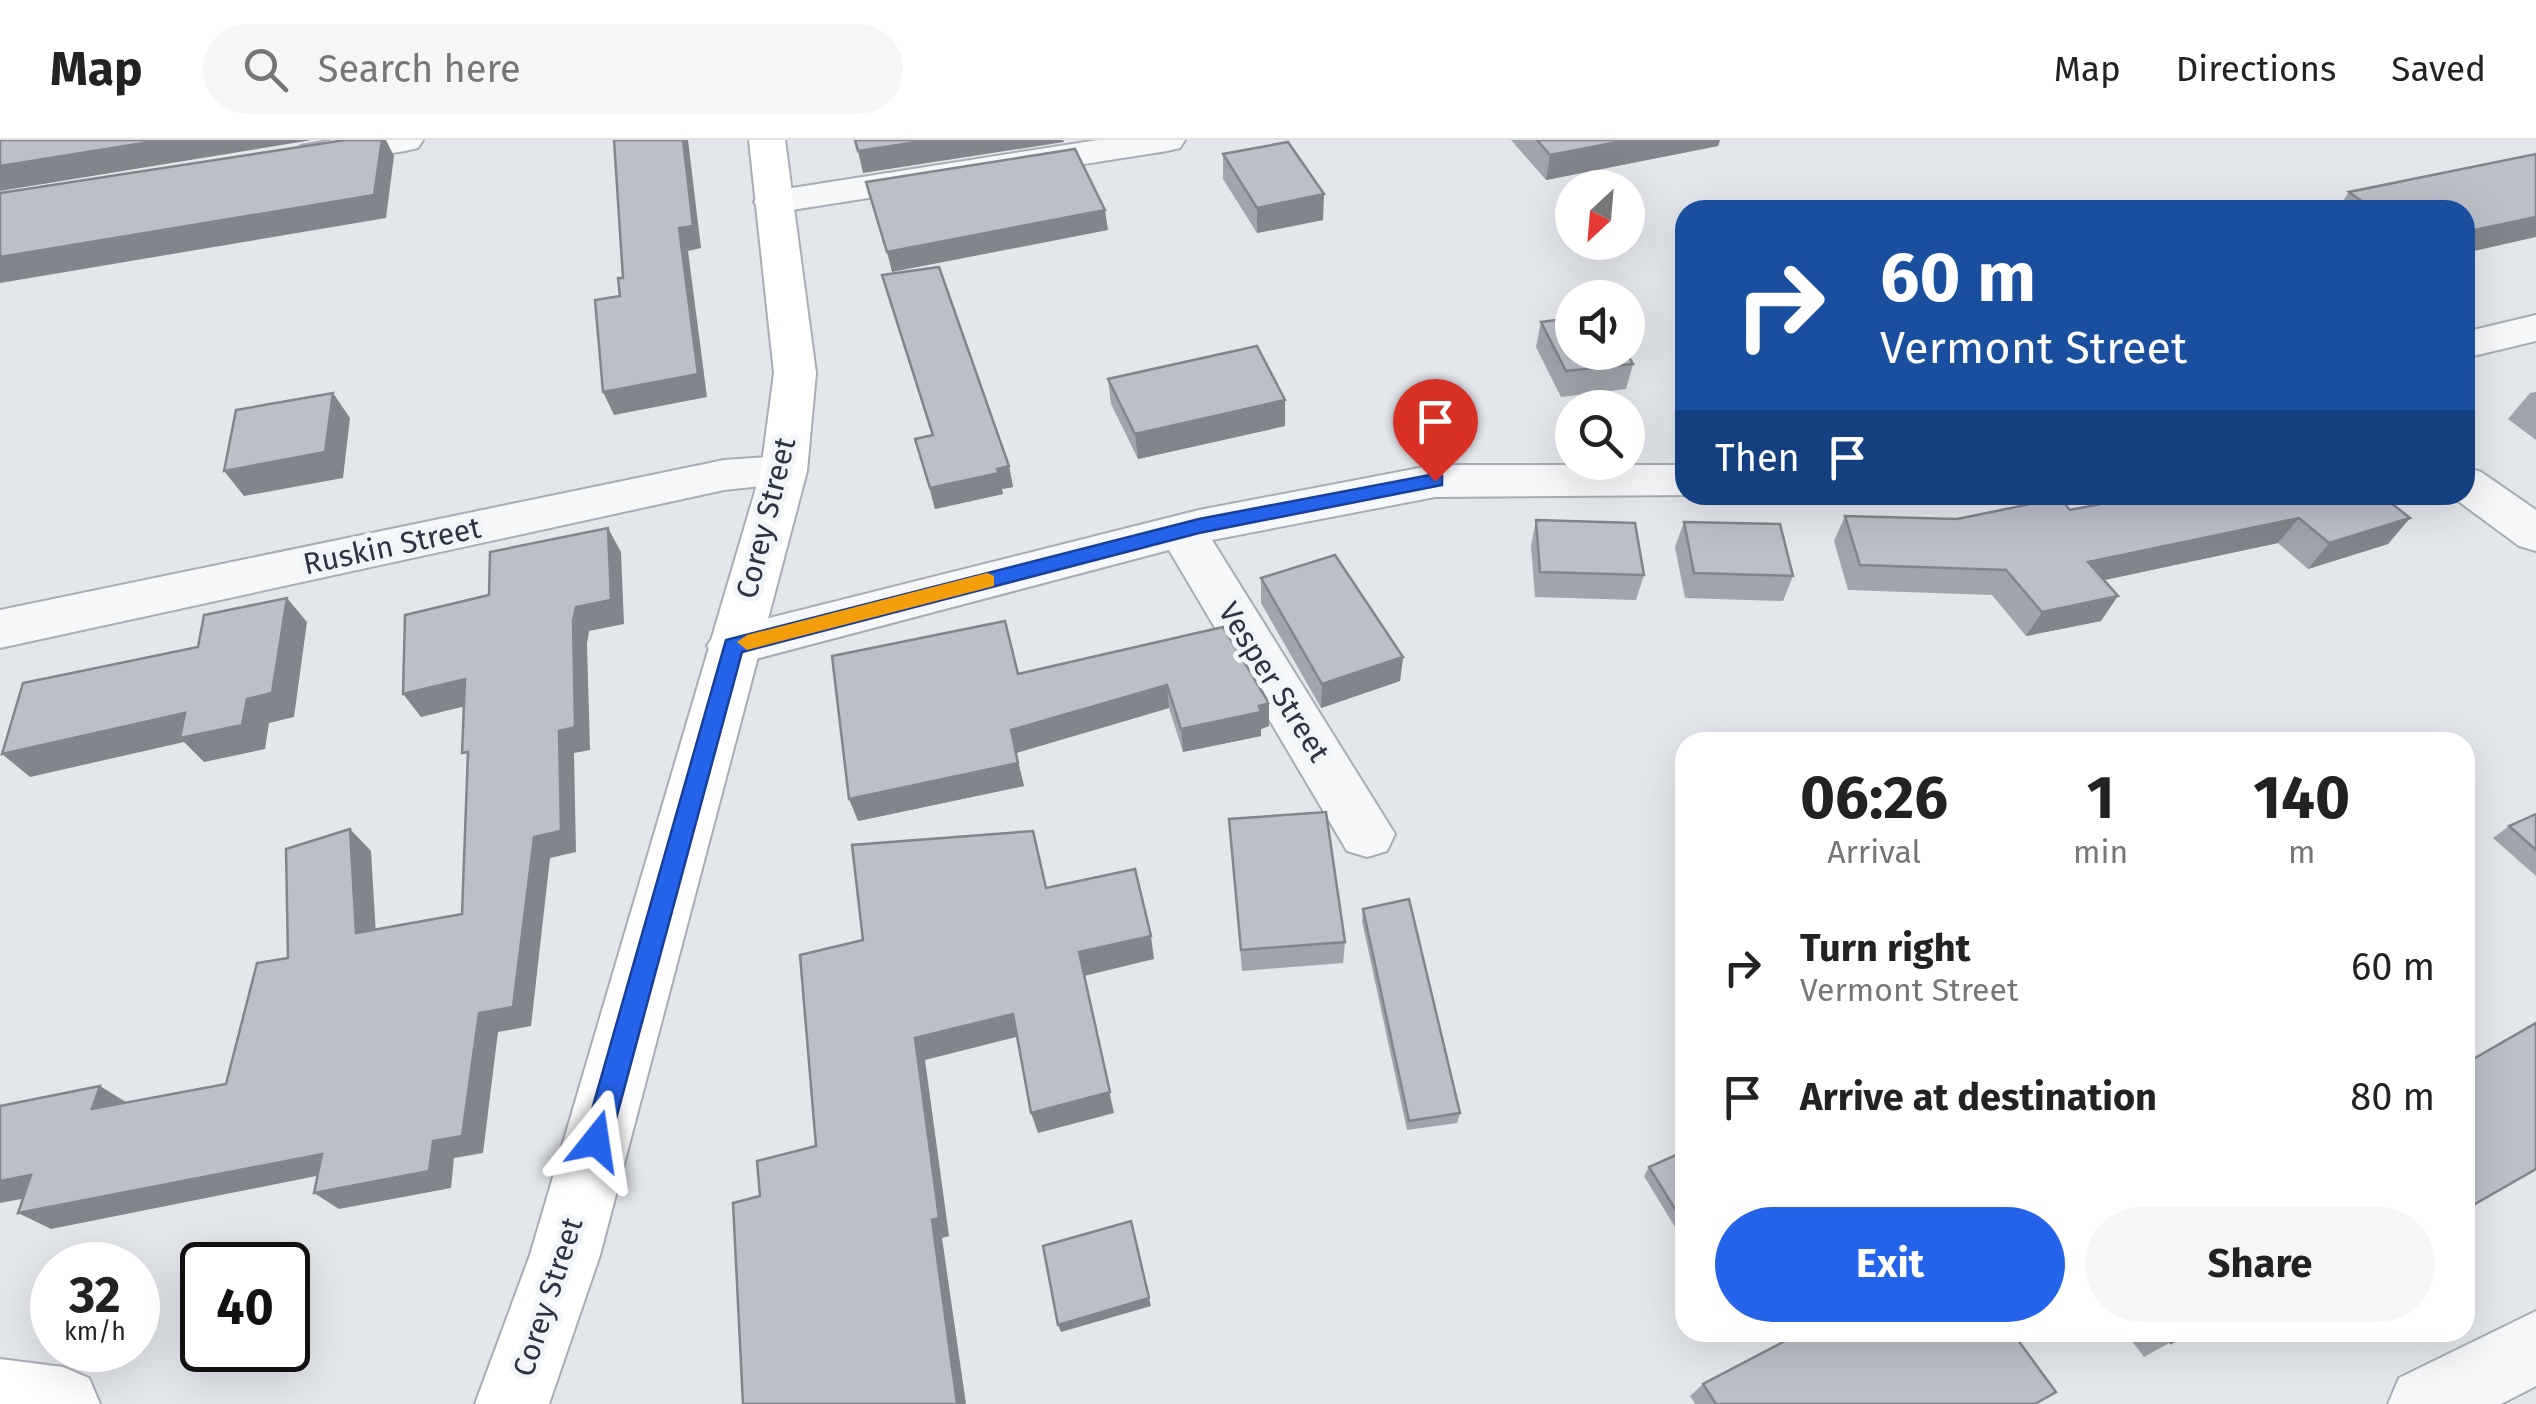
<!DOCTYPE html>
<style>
:root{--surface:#fff;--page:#f6f6f6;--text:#222;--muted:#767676;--line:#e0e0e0;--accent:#2563eb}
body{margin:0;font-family:"Fira Sans",sans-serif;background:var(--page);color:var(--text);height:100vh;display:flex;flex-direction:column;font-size:38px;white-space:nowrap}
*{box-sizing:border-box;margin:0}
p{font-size:32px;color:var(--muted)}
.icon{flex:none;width:55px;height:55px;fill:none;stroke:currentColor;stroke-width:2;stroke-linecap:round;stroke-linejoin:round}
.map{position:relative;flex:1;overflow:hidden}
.side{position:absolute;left:1675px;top:592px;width:800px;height:610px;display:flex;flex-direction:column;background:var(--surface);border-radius:30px;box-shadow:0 10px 40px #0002}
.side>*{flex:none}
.guide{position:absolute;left:1675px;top:60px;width:800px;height:305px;border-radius:30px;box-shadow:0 10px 40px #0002;background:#1a4fa0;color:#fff;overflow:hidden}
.needle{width:65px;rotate:206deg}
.controls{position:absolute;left:1555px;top:30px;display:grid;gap:20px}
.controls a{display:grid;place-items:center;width:90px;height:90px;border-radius:50%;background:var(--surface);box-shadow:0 10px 40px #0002;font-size:50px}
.speed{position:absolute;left:30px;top:1102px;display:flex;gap:20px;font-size:50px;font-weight:700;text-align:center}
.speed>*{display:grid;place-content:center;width:130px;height:130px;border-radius:50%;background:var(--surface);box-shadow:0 10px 40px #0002;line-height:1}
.speed small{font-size:25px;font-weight:400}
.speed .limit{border:5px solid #111;border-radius:15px;background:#fff;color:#111}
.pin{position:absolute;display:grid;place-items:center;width:85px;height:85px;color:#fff;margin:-102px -42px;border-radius:50% 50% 50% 0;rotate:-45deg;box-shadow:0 0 10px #0007}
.pin .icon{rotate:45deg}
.me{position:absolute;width:110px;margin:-55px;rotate:15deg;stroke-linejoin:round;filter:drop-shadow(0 0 8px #0008)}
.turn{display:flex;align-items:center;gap:35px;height:210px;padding:0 40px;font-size:45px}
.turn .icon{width:130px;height:130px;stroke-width:2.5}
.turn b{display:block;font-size:70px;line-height:85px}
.then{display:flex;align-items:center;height:95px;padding:0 40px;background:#0003;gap:20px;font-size:38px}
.eta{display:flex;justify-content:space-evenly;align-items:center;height:170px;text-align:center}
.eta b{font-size:60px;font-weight:700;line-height:70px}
.action{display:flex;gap:20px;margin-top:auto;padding:20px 40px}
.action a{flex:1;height:115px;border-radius:60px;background:var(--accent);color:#fff;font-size:40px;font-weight:700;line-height:115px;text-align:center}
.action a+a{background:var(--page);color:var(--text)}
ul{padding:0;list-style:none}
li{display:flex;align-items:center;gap:30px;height:130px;padding:0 40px}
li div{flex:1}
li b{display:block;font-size:38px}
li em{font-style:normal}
header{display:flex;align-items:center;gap:60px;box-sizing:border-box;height:140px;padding:0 50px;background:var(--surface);border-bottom:2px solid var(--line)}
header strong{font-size:48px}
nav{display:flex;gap:55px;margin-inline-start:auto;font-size:35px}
.search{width:700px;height:90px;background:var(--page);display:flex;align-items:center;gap:25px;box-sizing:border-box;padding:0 35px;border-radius:55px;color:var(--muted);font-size:38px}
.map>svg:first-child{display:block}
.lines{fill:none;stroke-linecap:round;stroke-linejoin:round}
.street-casing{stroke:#a8adb5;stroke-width:4}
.secondary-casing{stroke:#a8adb5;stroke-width:4}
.street{fill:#f5f7f9;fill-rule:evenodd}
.secondary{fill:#fff;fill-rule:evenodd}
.wall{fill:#a0a4ac}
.shaded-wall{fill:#82868c}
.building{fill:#babfc8;stroke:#82868c;stroke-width:2.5}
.route{fill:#2563eb;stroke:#184099;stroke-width:2.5}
.slow{fill:#f59e0b}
.labels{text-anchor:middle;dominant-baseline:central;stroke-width:10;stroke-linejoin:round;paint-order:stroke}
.street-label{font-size:30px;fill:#2a3443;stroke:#f2f5f8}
</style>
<header>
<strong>Map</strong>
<div class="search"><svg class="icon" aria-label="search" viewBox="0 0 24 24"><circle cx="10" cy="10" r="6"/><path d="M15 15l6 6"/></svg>Search here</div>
<nav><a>Map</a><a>Directions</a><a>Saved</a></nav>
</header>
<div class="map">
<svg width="2536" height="1264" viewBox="0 0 2536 1264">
<rect width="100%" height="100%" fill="#e3e6eb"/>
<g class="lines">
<g class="street-casing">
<g id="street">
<polygon points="334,0 423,0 418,8 405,11 314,25 301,22 296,14 301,6"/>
<polygon points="1098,0 1185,0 1180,8 1167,11 773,73 760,70 754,62 760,54 773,51"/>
<polygon points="2536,175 2536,201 2465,218 2465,192"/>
<polygon points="784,316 800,320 807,331 800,342 724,350 0,508 0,470 724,320"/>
<polygon points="1435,325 1685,325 1685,355 1690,355 1435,357 1212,400 1395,694 1387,711 1367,717 1347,711 1169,410 733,525 715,519 707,506 715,493 733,487 1199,370"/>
<polygon points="2465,327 2481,332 2536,370 2536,411 2519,406 2450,355 2465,355"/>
<polygon points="2536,1171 2536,1246 2501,1264 2388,1264 2399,1238"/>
</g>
</g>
<g class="secondary-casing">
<g id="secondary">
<polygon points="749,0 785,0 816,233 807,331 600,1115 549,1264 475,1264 530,1115 761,331 774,233"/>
<polygon points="0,1219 63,1227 89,1238 100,1264 0,1264"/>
</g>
</g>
<use href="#street" class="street"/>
<use href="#secondary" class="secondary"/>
</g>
<g class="wall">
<polygon points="1511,0 1720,0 1718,6 1546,40"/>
<polygon points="1223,14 1323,80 1257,93 1223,39"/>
<polygon points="2349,52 2465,70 2337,70"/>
<polygon points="882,135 1009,326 1013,347 1002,349 1003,354 935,369 915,299 932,296"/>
<polygon points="1541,182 1633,224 1626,249 1561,257 1536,207"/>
<polygon points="1108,239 1285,260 1285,286 1138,319 1111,264"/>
<polygon points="2536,252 2536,300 2508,279 2530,253"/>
<polygon points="2070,370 2410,378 2388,404 2308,429 2278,403 2104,440 2101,481 2026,496 1992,455 1848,450 1834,401 1845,376 1957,379"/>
<polygon points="1536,380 1644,435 1636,460 1535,457 1531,406"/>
<polygon points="1684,382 1793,436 1783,461 1685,458 1675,407"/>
<polygon points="1261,438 1403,517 1400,541 1321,568 1261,463"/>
<polygon points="1223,487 1269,563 1269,586 1261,589 1261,596 1183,612 1169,568 1016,613 1024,646 858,681 1018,534"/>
<polygon points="2536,674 2536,736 2493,698 2509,686"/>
<polygon points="1229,679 1345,802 1343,823 1242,831"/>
<polygon points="1363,769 1460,973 1457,983 1407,990 1362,781"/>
<polygon points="1685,1011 1685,1101 1684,1102 1644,1036 1649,1027"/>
<polygon points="2125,1192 2189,1192 2144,1217"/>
<polygon points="1703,1244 2035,1264 1695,1264 1690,1256"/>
</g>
<g class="shaded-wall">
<polygon points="162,0 312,0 0,51 0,26"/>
<polygon points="382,0 386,0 394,16 386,78 0,143 0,117"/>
<polygon points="683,0 688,0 701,108 688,111 707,257 614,275 603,252 679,88"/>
<polygon points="931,0 1063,0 1064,2 863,33 858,11"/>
<polygon points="1628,0 1720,0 1718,6 1546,40 1550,15"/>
<polygon points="1324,54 1323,80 1257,93 1257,68"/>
<polygon points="1105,70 1108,90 892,132 887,112"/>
<polygon points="2536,77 2536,97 2465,113 2465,92"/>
<polygon points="333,253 350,278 343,338 244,356 224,331"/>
<polygon points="1285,260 1285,286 1138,319 1135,294"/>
<polygon points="1009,326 1013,347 1002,349 1003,354 935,369 930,348"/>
<polygon points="2299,378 2278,403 2072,447 2088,422"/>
<polygon points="2410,378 2388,404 2308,429 2329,403"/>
<polygon points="608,388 621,412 624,484 589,491 587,504 590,610 574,613 576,712 550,718 531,886 498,892 483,1013 454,1018 451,1048 339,1069 314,1053 433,1001 479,873 534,697 559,591 576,467"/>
<polygon points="2118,456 2101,481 2026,496 2042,472"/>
<polygon points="287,458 307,482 294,577 269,583 265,609 204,622 184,602 30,637 2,614 247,559"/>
<polygon points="1403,517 1400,541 1321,568 1322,544"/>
<polygon points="465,539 482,562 421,577 403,554"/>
<polygon points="1167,545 1169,568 1016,613 1024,646 858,681 849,659 1011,590"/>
<polygon points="1269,563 1269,586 1261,589 1261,596 1183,612 1181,589"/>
<polygon points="350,689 371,711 377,813 356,793"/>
<polygon points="1151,796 1154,819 1084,836 1114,973 1038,993 1031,973 1079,812"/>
<polygon points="1013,874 1020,896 925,920 949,1096 942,1098 966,1264 957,1264 932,1080 915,898"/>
<polygon points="100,946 129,964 92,969"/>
<polygon points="322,1014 346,1030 51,1089 18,1073"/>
<polygon points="31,1035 63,1051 0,1063 0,1041"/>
<polygon points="1149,1158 1151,1166 1061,1192 1058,1185"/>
</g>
<g class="building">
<polygon points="0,0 162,0 0,26"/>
<polygon points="345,0 382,0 374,55 0,117 0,53"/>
<polygon points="614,0 683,0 693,86 679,88 698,234 603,252 595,160 620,156 618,138 623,138"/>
<polygon points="855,0 931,0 858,11"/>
<polygon points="1537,0 1628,0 1550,15"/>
<polygon points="1288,2 1324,54 1257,68 1223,14"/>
<polygon points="1075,9 1105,70 887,112 866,42"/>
<polygon points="2536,14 2536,77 2465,92 2465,70 2374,70 2349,52"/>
<polygon points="939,127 1009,326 997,329 999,333 930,348 915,299 933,295 882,135"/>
<polygon points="1572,178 1572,212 1626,212 1633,224 1566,231 1541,182"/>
<polygon points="1257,206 1285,260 1135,294 1108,239"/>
<polygon points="333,253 325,312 224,331 236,270"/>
<polygon points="2146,355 2381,355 2410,378 2329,403 2299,378 2088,422 2118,456 2042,472 2006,430 1860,425 1845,376 1957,379 2060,358 2070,370"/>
<polygon points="1536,380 1635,383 1644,435 1540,432"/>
<polygon points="1684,382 1780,384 1793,436 1694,433"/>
<polygon points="608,388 611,460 576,467 573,481 575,587 559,591 561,691 534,697 513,867 479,873 462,996 433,1001 429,1031 314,1053 322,1014 18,1073 31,1035 0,1041 0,966 100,946 92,969 226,944 257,823 288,818 286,709 350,689 356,793 462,774 468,612 462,613 465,539 403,554 405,475 489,455 490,412"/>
<polygon points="1335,415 1403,517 1322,544 1261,438"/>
<polygon points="287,458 272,553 247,559 242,585 180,598 185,573 2,614 23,543 198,507 204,475"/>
<polygon points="1005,481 1018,534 1223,487 1269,563 1259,566 1261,572 1181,589 1167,545 1011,590 1018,623 849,659 832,516"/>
<polygon points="1326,672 1345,802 1241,810 1229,679"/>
<polygon points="2536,674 2536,710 2509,686"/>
<polygon points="1033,691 1046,748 1135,729 1151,796 1079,812 1110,952 1031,973 1013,874 915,898 939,1078 932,1080 957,1264 743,1264 733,1063 760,1056 757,1021 816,1006 800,815 863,800 852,705"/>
<polygon points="1409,759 1460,973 1409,981 1363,769"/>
<polygon points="2536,883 2536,1029 2475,1064 2472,1061 2465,1065 2465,919 2468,922"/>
<polygon points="1685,1011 1685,1085 1649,1027"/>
<polygon points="1131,1081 1149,1158 1058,1185 1043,1106"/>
<polygon points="1802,1192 2012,1192 2056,1252 2035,1264 1716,1264 1703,1244"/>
<polygon points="2163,1192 2189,1192 2171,1203"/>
</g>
<polygon class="route" points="1435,334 1442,336 1442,345 1199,393 742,512 610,1001 606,1011 596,1014 587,1011 583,1001 726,500 1199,379"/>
<polygon class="slow" points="987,433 994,436 994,446 747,510 737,502 747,495"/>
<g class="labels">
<g class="street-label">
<text transform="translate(766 378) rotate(-76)">Corey Street</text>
<text transform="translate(392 406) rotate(-12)">Ruskin Street</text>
<text transform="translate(1274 542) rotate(58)">Vesper Street</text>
<text transform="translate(548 1157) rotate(-72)">Corey Street</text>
</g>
</g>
</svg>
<div class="controls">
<a><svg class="needle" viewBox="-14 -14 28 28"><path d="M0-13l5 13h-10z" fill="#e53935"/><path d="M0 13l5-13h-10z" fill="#767676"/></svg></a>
<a><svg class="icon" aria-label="sound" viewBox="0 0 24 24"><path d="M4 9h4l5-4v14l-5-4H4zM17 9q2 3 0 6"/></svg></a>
<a><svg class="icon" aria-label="search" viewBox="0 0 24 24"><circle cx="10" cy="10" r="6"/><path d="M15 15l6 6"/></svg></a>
</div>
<div class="speed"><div>32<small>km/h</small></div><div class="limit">40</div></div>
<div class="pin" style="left:1435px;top:341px;background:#d93025"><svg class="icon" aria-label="arrive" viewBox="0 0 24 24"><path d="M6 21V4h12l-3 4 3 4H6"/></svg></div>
<svg class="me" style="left:596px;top:1001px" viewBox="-20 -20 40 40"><path d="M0-17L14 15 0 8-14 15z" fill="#2563eb" stroke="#fff" stroke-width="4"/></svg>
<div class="guide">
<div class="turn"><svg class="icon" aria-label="right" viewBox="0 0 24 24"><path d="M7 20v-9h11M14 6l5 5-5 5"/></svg><div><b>60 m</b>Vermont Street</div></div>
<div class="then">Then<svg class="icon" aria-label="arrive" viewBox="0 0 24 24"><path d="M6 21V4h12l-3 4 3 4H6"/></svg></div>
</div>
<section class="side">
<div class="eta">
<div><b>06:26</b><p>Arrival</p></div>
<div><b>1</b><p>min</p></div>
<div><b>140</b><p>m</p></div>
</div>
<ul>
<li><svg class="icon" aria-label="right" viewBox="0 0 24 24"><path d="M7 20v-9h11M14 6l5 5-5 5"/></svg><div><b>Turn right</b><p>Vermont Street</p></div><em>60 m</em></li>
<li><svg class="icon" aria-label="arrive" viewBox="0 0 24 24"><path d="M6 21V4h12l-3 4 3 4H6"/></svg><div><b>Arrive at destination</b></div><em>80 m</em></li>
</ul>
<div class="action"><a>Exit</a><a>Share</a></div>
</section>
</div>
